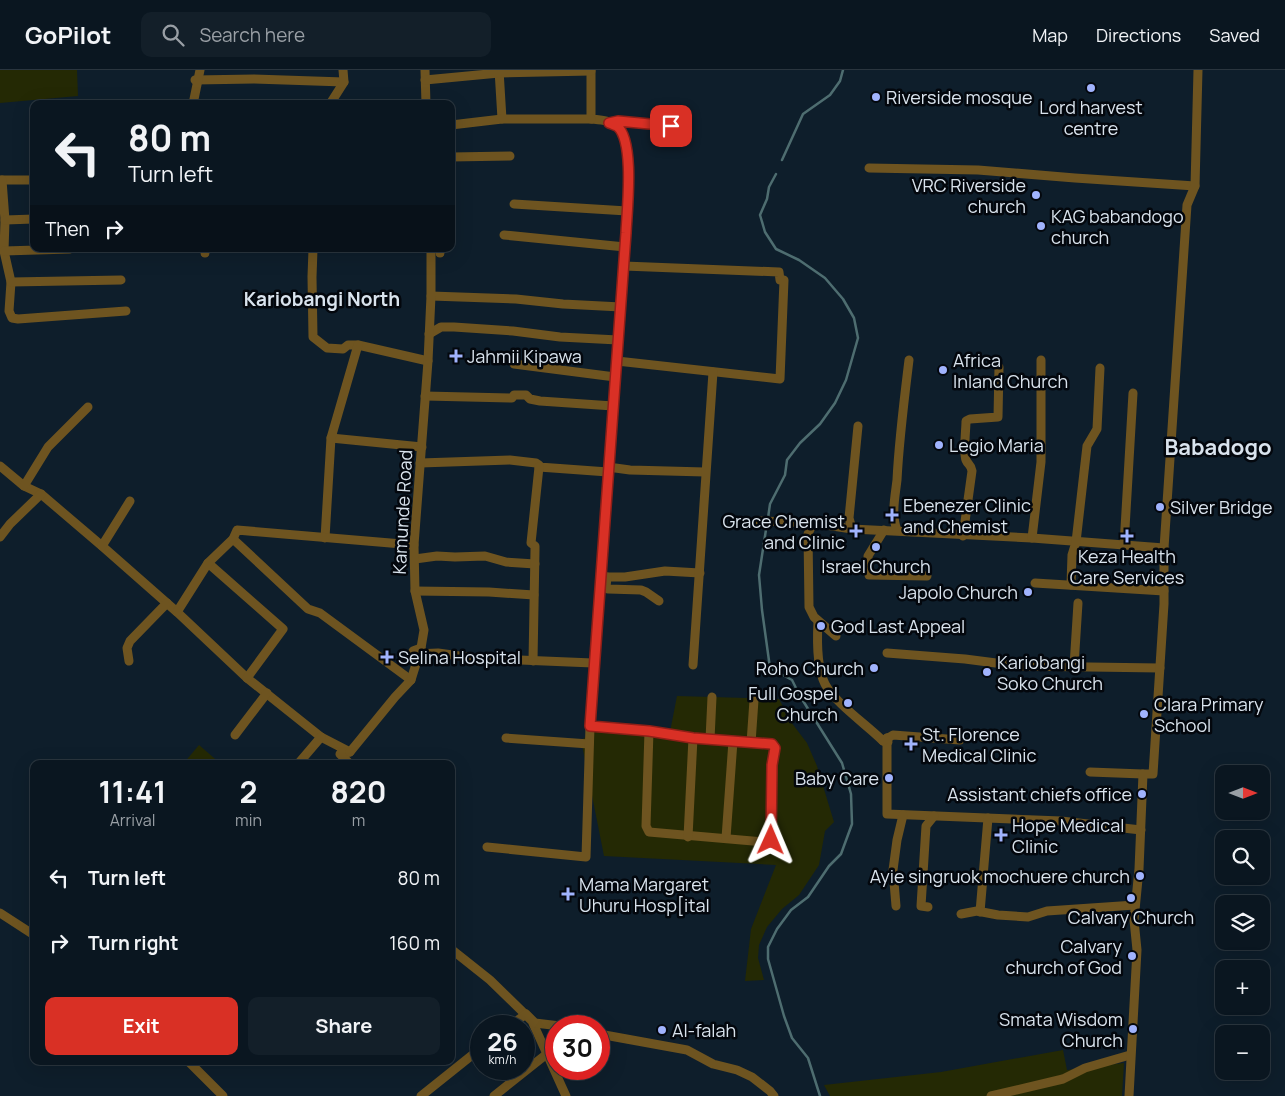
<!DOCTYPE html>
<meta charset="utf-8">
<style>
:root{--surface:#0a1620;--page:#131f29;--text:#f1f3f6;--muted:#999fa5;--line:#2a353e;--accent:#d93025}
body{margin:0;font-family:Manrope,sans-serif;background:var(--page);color:var(--text);height:100vh;display:flex;flex-direction:column;font-size:19px;white-space:nowrap}
*{box-sizing:border-box;margin:0}
p{font-size:16px;color:var(--muted)}
.icon{flex:none;width:28px;height:28px;fill:none;stroke:currentColor;stroke-width:2;stroke-linecap:round;stroke-linejoin:round}
.map{position:relative;flex:1;overflow:hidden}
.side{position:absolute;left:30px;top:690px;width:425px;height:305px;display:flex;flex-direction:column;background:var(--surface);border-radius:10px;box-shadow:0 5px 20px #0002,0 0 0 1px var(--line)}
.side>*{flex:none}
.hud{position:absolute;left:30px;top:30px;width:425px;height:152px;border-radius:10px;box-shadow:0 5px 20px #0002,0 0 0 1px var(--line);background:#0a1620;color:var(--text);overflow:hidden}
.needle{width:32px;rotate:90deg}
.buttons{position:absolute;left:1215px;top:695px;display:grid;gap:10px}
.buttons a{display:grid;place-items:center;width:55px;height:55px;border-radius:10px;background:var(--surface);box-shadow:0 5px 20px #0002,0 0 0 1px var(--line);font-size:25px}
.speed{position:absolute;left:470px;top:945px;display:flex;gap:10px;font-size:25px;font-weight:700;text-align:center}
.speed>*{display:grid;place-content:center;width:65px;height:65px;border-radius:50%;background:var(--surface);box-shadow:0 5px 20px #0002,0 0 0 1px var(--line);line-height:1}
.speed small{font-size:12px;font-weight:400}
.speed .limit{border:8px solid #d22;background:#fff;color:#111}
.pin{position:absolute;display:grid;place-items:center;width:42px;height:42px;color:#fff;margin:-21px;border-radius:10px;box-shadow:0 2px 8px #0006}
.me{position:absolute;width:55px;margin:-28px;rotate:1deg;stroke-linejoin:round;filter:drop-shadow(0 0 4px #0008)}
.turn{display:flex;align-items:center;gap:18px;height:105px;padding:0 15px;font-size:22px}
.turn .icon{width:65px;height:65px;stroke-width:2.5}
.turn b{display:block;font-size:35px;line-height:42px}
.then{display:flex;align-items:center;height:48px;padding:0 15px;background:#0003;gap:10px;font-size:19px}
.eta{display:flex;justify-content:space-evenly;align-items:center;height:85px;text-align:center}
.eta b{font-size:30px;font-weight:700;line-height:35px}
.primary-button{display:flex;gap:10px;margin-top:auto;padding:10px 15px}
.primary-button a{flex:1;height:58px;border-radius:10px;background:var(--accent);color:#fff;font-size:20px;font-weight:700;line-height:58px;text-align:center}
.primary-button a+a{background:var(--page);color:var(--text)}
ul{padding:0;list-style:none}
li{display:flex;align-items:center;gap:15px;height:65px;padding:0 15px}
li div{flex:1}
li b{display:block;font-size:19px}
li em{font-style:normal}
header{display:flex;align-items:center;gap:30px;box-sizing:border-box;height:70px;padding:0 25px;background:var(--surface);border-bottom:1px solid var(--line)}
header strong{font-size:24px}
nav{display:flex;gap:28px;margin-inline-start:auto;font-size:18px}
.search{width:350px;height:45px;background:var(--page);display:flex;align-items:center;gap:12px;box-sizing:border-box;padding:0 18px;border-radius:10px;color:var(--muted);font-size:19px}
.map>svg:first-child{display:block}
.green{fill:#242904}
.lines{fill:none;stroke-linecap:round;stroke-linejoin:round}
.stream{stroke:#4e6d70;stroke-width:2.5}
.street{stroke:#6e5420;stroke-width:9}
.route-casing{stroke:#8d1f18;stroke-width:12}
.route{stroke:#d93025;stroke-width:9}
.poi-dot{fill:#a0b3fd;stroke:#03070d;stroke-width:2}
.labels{text-anchor:middle;dominant-baseline:central;stroke-width:5;stroke-linejoin:round;paint-order:stroke}
.poi-label{font-size:18px;fill:#d9e3ed;stroke:#03070d;text-anchor:start}
.street-label{font-size:18px;fill:#d9e3ed;stroke:#03070d}
.neighbourhood-label{font-size:19px;font-weight:bold;fill:#d9e3ed;stroke:#03070d}
.district-label{font-size:22px;font-weight:bold;fill:#d9e3ed;stroke:#03070d}
</style>
<header>
<strong>GoPilot</strong>
<div class="search"><svg class="icon" aria-label="search" viewBox="0 0 24 24"><circle cx="10" cy="10" r="6"/><path d="M15 15l6 6"/></svg>Search here</div>
<nav><a>Map</a><a>Directions</a><a>Saved</a></nav>
</header>
<div class="map">
<svg width="1285" height="1026" viewBox="0 0 1285 1026">
<rect width="100%" height="100%" fill="#0e1e2b"/>
<g class="green">
<polygon points="0,0 77,0 78,26 0,33"/>
<polygon points="677,626 779,629 791,652 807,673 817,696 834,752 825,761 819,795 799,825 782,839 767,857 759,875 758,888 764,910 745,911 751,859 776,795 604,786 581,670 603,656 669,667"/>
<polygon points="199,675 221,694 183,694"/>
<polygon points="1063,980 1067,1000 1124,993 1122,1026 830,1026 824,1015 941,1002"/>
</g>
<g class="lines">
<g class="stream">
<polyline points="782,90 803,44 830,25 840,11 843,0"/>
<polyline points="768,448 770,434 785,405 787,390 800,373 820,354 835,333 846,310 858,268 854,248 843,229 825,208 799,190 776,179 765,162 760,145 767,129 769,117 776,104"/>
<polyline points="767,453 759,505 762,540 770,598 792,610 800,626 842,693 851,724 852,754 841,784 829,796 808,827 791,840 777,859 768,877 768,889 784,946 792,968 808,988 820,1026"/>
</g>
<g class="street">
<polyline points="425,0 426,34"/>
<polyline points="499,0 502,49"/>
<path d="M591,0V49C601,50 610,50 617,57C635,74 627,138 626,163L590,656L649,661L693,668L773,674L775,677L773,695L771,770L769,772H765L649,762L646,756L649,661"/>
<polyline points="195,10 254,9 344,12"/>
<polyline points="425,10 499,3 591,1"/>
<polyline points="193,34 200,0"/>
<polyline points="330,34 344,12 343,0"/>
<polyline points="609,53 618,51 671,56"/>
<polyline points="451,55 502,49 591,49"/>
<polyline points="451,87 510,86"/>
<polyline points="869,98 978,100 1075,108 1195,116"/>
<polyline points="0,110 34,110"/>
<polyline points="2,110 5,150 4,181 11,212 9,241 12,248 18,249 126,241"/>
<polyline points="514,134 627,141"/>
<polyline points="5,150 34,149"/>
<polyline points="504,165 625,177"/>
<polyline points="313,179 312,207 313,267 327,278 343,279 348,275 358,275 428,291"/>
<polyline points="4,181 70,179"/>
<polyline points="205,183 205,179"/>
<polyline points="440,183 440,179"/>
<polyline points="11,212 121,210"/>
<polyline points="431,226 516,229 563,234 621,237"/>
<polyline points="429,264 441,257 454,257 513,261 560,267 618,270"/>
<polyline points="617,291 780,309 784,210 780,210 779,202 624,196"/>
<polyline points="514,294 615,307"/>
<polyline points="425,326 512,328 514,325 526,325 530,329 540,331 613,336"/>
<polyline points="331,368 422,377"/>
<polyline points="420,393 510,390 536,393 539,395 539,397 608,402"/>
<polyline points="0,396 24,416 41,424 102,476 177,542 247,608 321,667 350,682 340,684 350,694"/>
<polyline points="608,397 630,400 705,402"/>
<polyline points="24,416 48,377 88,337"/>
<polyline points="759,451 813,453 852,459 1032,468 1164,478"/>
<polyline points="813,453 808,464 809,537 814,547 836,566"/>
<polyline points="852,459 849,448 858,356"/>
<polyline points="884,460 868,486 869,505 927,506"/>
<path d="M897,460C891,445 895,427 897,410C899,370 904,331 909,290"/>
<path d="M963,466L972,401C971,394 968,395 966,390C963,383 966,360 966,351L970,349L998,347L999,297"/>
<polyline points="0,467 10,454 41,424"/>
<polyline points="325,468 331,368 358,275"/>
<polyline points="1032,468 1041,392 1041,290"/>
<polyline points="233,469 308,539 320,543 411,610"/>
<polyline points="1124,475 1133,323"/>
<polyline points="102,476 130,431"/>
<polyline points="415,489 437,486 455,487 485,486 506,492 535,494"/>
<polyline points="208,493 283,559 247,608"/>
<polyline points="601,507 625,507 665,501 700,503"/>
<polyline points="607,507 606,517 608,519 641,520 646,522 659,531"/>
<polyline points="1035,513 1164,521"/>
<polyline points="1071,515 1072,485 1076,472 1087,376 1097,359 1100,298"/>
<polyline points="415,521 489,522 534,525"/>
<polyline points="177,542 208,493 233,469 237,460 414,475"/>
<path d="M818,552C817,570 817,598 825,614C835,633 867,655 883,671L887,668L888,672"/>
<polyline points="421,578 413,581 416,584 438,583 474,588 593,593"/>
<polyline points="887,583 965,589 1019,596 1160,598"/>
<polyline points="129,591 127,578 130,571 167,533"/>
<polyline points="533,591 535,480 535,476 531,473 539,397"/>
<polyline points="693,595 713,302"/>
<polyline points="1074,596 1078,533"/>
<polyline points="235,665 267,623"/>
<polyline points="506,668 589,674"/>
<polyline points="887,668 887,744 1061,751 1141,760"/>
<polyline points="710,669 712,627"/>
<polyline points="883,671 893,665 960,670"/>
<polyline points="751,673 754,630"/>
<polyline points="350,682 395,627 411,610 421,578 424,560 415,521 414,475 428,291 431,226 431,179"/>
<polyline points="298,694 321,667"/>
<polyline points="1090,702 1143,704"/>
<polyline points="688,767 693,668"/>
<polyline points="726,768 733,671"/>
<polyline points="487,777 586,787 590,656"/>
<polyline points="896,836 893,800 897,770 903,745"/>
<polyline points="928,837 921,836 926,756 934,746"/>
<polyline points="980,842 988,748"/>
<polyline points="0,843 34,865"/>
<polyline points="961,844 977,841 998,845 1028,847 1047,841 1135,835"/>
<polyline points="451,879 490,910 532,951 566,1026"/>
<polyline points="510,956 526,944 535,953 560,956"/>
<polyline points="599,964 687,980 713,994 737,1000 752,1007 770,1021 774,1026"/>
<polyline points="188,991 223,1026"/>
<polyline points="421,1026 481,978"/>
<polyline points="494,1026 548,983"/>
<polyline points="991,1026 1063,1009 1085,998 1130,985"/>
<polyline points="1129,1026 1137,880 1134,850 1139,799 1143,704 1153,704 1164,534 1164,478 1187,135 1195,116 1198,0"/>
</g>
</g>
<g class="lines">
<g class="route-casing">
<path id="route" d="M671,56L618,51L609,53C612,54 614,55 617,56C635,71 627,140 626,163L590,656L649,661L693,668L772,674L775,678L772,695L771,770"/>
</g>
<use href="#route" class="route"/>
</g>
<g class="poi-dot">
<circle cx="1091" cy="18" r="5"/>
<circle cx="876" cy="27" r="5"/>
<circle cx="1036" cy="125" r="5"/>
<circle cx="1041" cy="156" r="5"/>
<path d="M453.5 278.5h5v5h5v5h-5v5h-5v-5h-5v-5h5z"/>
<circle cx="943" cy="300" r="5"/>
<circle cx="939" cy="375" r="5"/>
<circle cx="1160" cy="437" r="5"/>
<path d="M889.5 437.5h5v5h5v5h-5v5h-5v-5h-5v-5h5z"/>
<path d="M853.5 453.5h5v5h5v5h-5v5h-5v-5h-5v-5h5z"/>
<path d="M1124.5 458.5h5v5h5v5h-5v5h-5v-5h-5v-5h5z"/>
<circle cx="876" cy="477" r="5"/>
<circle cx="1028" cy="522" r="5"/>
<circle cx="821" cy="556" r="5"/>
<path d="M384.5 579.5h5v5h5v5h-5v5h-5v-5h-5v-5h5z"/>
<circle cx="874" cy="598" r="5"/>
<circle cx="987" cy="602" r="5"/>
<circle cx="848" cy="633" r="5"/>
<circle cx="1144" cy="644" r="5"/>
<path d="M908.5 666.5h5v5h5v5h-5v5h-5v-5h-5v-5h5z"/>
<circle cx="889" cy="708" r="5"/>
<circle cx="1142" cy="724" r="5"/>
<path d="M998.5 757.5h5v5h5v5h-5v5h-5v-5h-5v-5h5z"/>
<circle cx="1140" cy="806" r="5"/>
<path d="M565.5 816.5h5v5h5v5h-5v5h-5v-5h-5v-5h5z"/>
<circle cx="1131" cy="828" r="5"/>
<circle cx="1132" cy="886" r="5"/>
<circle cx="1133" cy="959" r="5"/>
<circle cx="662" cy="960" r="5"/>
</g>
<g class="labels">
<g class="poi-label">
<text x="886" y="27">Riverside mosque</text>
<text x="1091" y="37" text-anchor="middle">Lord harvest<tspan x="1091" dy="21">centre</tspan></text>
<text x="1026" y="115" text-anchor="end">VRC Riverside<tspan x="1026" dy="21">church</tspan></text>
<text x="1051" y="146">KAG babandogo<tspan x="1051" dy="21">church</tspan></text>
<text x="467" y="286">Jahmii Kipawa</text>
<text x="953" y="290">Africa<tspan x="953" dy="21">Inland Church</tspan></text>
<text x="949" y="375">Legio Maria</text>
<text x="903" y="435">Ebenezer Clinic<tspan x="903" dy="21">and Chemist</tspan></text>
<text x="1170" y="437">Silver Bridge</text>
<text x="845" y="451" text-anchor="end">Grace Chemist<tspan x="845" dy="21">and Clinic</tspan></text>
<text x="1127" y="486" text-anchor="middle">Keza Health<tspan x="1127" dy="21">Care Services</tspan></text>
<text x="876" y="496" text-anchor="middle">Israel Church</text>
<text x="1018" y="522" text-anchor="end">Japolo Church</text>
<text x="831" y="556">God Last Appeal</text>
<text x="398" y="587">Selina Hospital</text>
<text x="997" y="592">Kariobangi<tspan x="997" dy="21">Soko Church</tspan></text>
<text x="864" y="598" text-anchor="end">Roho Church</text>
<text x="838" y="623" text-anchor="end">Full Gospel<tspan x="838" dy="21">Church</tspan></text>
<text x="1154" y="634">Clara Primary<tspan x="1154" dy="21">School</tspan></text>
<text x="922" y="664">St. Florence<tspan x="922" dy="21">Medical Clinic</tspan></text>
<text x="879" y="708" text-anchor="end">Baby Care</text>
<text x="1132" y="724" text-anchor="end">Assistant chiefs office</text>
<text x="1012" y="755">Hope Medical<tspan x="1012" dy="21">Clinic</tspan></text>
<text x="1130" y="806" text-anchor="end">Ayie singruok mochuere church</text>
<text x="579" y="814">Mama Margaret<tspan x="579" dy="21">Uhuru Hosp[ital</tspan></text>
<text x="1131" y="847" text-anchor="middle">Calvary Church</text>
<text x="1122" y="876" text-anchor="end">Calvary<tspan x="1122" dy="21">church of God</tspan></text>
<text x="1123" y="949" text-anchor="end">Smata Wisdom<tspan x="1123" dy="21">Church</tspan></text>
<text x="672" y="960">Al-falah</text>
</g>
<g class="street-label">
<text transform="translate(402 442) rotate(-87)">Kamunde Road</text>
</g>
<g class="neighbourhood-label">
<text x="322" y="229">Kariobangi North</text>
</g>
<g class="district-label">
<text x="1218" y="377">Babadogo</text>
</g>
</g>
</svg>
<div class="buttons">
<a><svg class="needle" viewBox="-14 -14 28 28"><path d="M0-13l5 13h-10z" fill="#e53935"/><path d="M0 13l5-13h-10z" fill="#999fa5"/></svg></a>
<a><svg class="icon" aria-label="search" viewBox="0 0 24 24"><circle cx="10" cy="10" r="6"/><path d="M15 15l6 6"/></svg></a>
<a><svg class="icon" aria-label="layers" viewBox="0 0 24 24"><path d="M12 4l9 5-9 5-9-5zM3 14l9 5 9-5"/></svg></a>
<a>+</a>
<a>−</a>
</div>
<div class="speed"><div>26<small>km/h</small></div><div class="limit">30</div></div>
<div class="pin" style="left:671px;top:56px;background:#d93025"><svg class="icon" aria-label="arrive" viewBox="0 0 24 24"><path d="M6 21V4h12l-3 4 3 4H6"/></svg></div>
<svg class="me" style="left:771px;top:770px" viewBox="-20 -20 40 40"><path d="M0-17L14 15 0 8-14 15z" fill="#d93025" stroke="#fff" stroke-width="4"/></svg>
<div class="hud">
<div class="turn"><svg class="icon" aria-label="left" viewBox="0 0 24 24"><path d="M17 20v-9H6M10 6l-5 5 5 5"/></svg><div><b>80 m</b>Turn left</div></div>
<div class="then">Then<svg class="icon" aria-label="right" viewBox="0 0 24 24"><path d="M7 20v-9h11M14 6l5 5-5 5"/></svg></div>
</div>
<section class="side">
<div class="eta">
<div><b>11:41</b><p>Arrival</p></div>
<div><b>2</b><p>min</p></div>
<div><b>820</b><p>m</p></div>
</div>
<ul>
<li><svg class="icon" aria-label="left" viewBox="0 0 24 24"><path d="M17 20v-9H6M10 6l-5 5 5 5"/></svg><div><b>Turn left</b></div><em>80 m</em></li>
<li><svg class="icon" aria-label="right" viewBox="0 0 24 24"><path d="M7 20v-9h11M14 6l5 5-5 5"/></svg><div><b>Turn right</b></div><em>160 m</em></li>
</ul>
<div class="primary-button"><a>Exit</a><a>Share</a></div>
</section>
</div>
